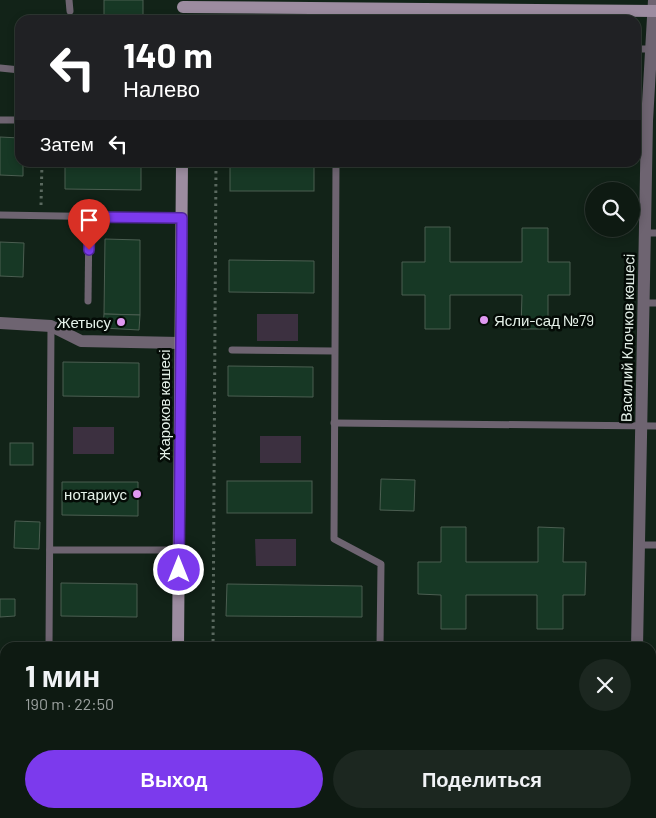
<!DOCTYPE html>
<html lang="ru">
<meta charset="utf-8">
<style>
:root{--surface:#0e1a12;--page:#1c2720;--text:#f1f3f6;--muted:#9ba19f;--line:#2e3832;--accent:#7c3aed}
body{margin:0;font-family:Barlow,sans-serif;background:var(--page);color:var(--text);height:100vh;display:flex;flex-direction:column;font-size:19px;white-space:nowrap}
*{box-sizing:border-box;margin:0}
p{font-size:16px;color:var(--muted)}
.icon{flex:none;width:28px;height:28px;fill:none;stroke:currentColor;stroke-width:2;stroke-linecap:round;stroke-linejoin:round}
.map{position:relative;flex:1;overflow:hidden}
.details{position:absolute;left:0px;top:642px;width:656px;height:176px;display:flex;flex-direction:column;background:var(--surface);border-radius:15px 15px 0 0;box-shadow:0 2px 8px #0003,0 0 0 1px var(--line)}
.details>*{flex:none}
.guide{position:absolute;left:15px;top:15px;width:626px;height:152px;border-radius:15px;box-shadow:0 2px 8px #0003,0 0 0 1px var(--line);background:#202124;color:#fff;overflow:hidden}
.buttons{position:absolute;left:585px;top:182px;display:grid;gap:10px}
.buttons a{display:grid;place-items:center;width:55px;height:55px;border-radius:50%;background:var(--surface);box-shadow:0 2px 8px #0003,0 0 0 1px var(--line);font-size:25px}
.pin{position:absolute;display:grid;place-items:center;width:42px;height:42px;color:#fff;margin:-51px -21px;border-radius:50% 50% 50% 0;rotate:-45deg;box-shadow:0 0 5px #0007}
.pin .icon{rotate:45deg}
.me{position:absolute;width:55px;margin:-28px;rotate:0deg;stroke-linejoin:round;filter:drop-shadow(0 0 4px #0008)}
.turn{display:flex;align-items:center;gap:18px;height:105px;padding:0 25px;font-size:22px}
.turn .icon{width:65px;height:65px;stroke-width:2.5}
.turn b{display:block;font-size:35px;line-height:42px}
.then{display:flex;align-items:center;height:48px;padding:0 25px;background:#0003;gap:10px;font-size:19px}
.round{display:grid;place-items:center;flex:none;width:52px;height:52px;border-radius:26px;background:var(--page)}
.overview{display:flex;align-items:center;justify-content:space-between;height:85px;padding:0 25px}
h1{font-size:30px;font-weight:700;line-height:38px}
.cta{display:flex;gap:10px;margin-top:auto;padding:10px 25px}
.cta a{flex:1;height:58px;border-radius:30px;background:var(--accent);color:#fff;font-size:20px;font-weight:700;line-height:58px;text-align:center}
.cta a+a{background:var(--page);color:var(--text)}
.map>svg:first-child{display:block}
.green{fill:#3c3040}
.building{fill:#173825;stroke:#4b5e51}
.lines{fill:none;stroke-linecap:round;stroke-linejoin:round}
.path{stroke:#5a695f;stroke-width:3;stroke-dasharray:2.5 4;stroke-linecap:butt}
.lane{stroke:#6e6471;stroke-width:7}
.street{stroke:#6e6471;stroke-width:12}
.secondary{stroke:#9c8ca0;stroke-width:12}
.route-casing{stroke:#51269a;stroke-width:12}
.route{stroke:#7c3aed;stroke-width:9}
.poi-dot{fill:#df98f1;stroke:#040b06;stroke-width:2}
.labels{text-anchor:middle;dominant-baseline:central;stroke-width:5;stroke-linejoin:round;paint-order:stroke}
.poi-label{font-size:15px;fill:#e6f2ea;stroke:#040b06;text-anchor:end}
.street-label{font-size:15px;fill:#e6f2ea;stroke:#040b06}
</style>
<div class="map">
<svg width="656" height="818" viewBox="0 0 656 818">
<rect width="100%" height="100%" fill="#122318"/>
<g class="green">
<rect x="257" y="314" width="41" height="27"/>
<rect x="73" y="427" width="41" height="27"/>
<rect x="260" y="436" width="41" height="27"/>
<polygon points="255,539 296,539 296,566 256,566"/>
<rect x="8" y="814" width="40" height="4"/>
</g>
<g class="building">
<rect x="104" y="0" width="39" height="20"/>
<polygon points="0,137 20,138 20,162 23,162 23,176 0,175"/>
<polygon points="65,162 141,162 141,190 65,189"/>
<rect x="230" y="162" width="84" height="29"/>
<polygon points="425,227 450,227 450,262 522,262 522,228 548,228 548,262 570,262 570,295 548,295 548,329 521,329 522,295 450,295 450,329 425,329 425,295 402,295 402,262 425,262"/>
<polygon points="105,239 140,240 140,315 104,314"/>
<polygon points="0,242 24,243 23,277 0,276"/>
<polygon points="229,260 314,261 314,293 229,292"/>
<polygon points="104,314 140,315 139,330 103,328"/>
<polygon points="63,362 139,363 139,397 63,396"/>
<polygon points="228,366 313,367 313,397 228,396"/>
<rect x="10" y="443" width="23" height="22"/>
<polygon points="381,479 415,480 414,511 380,510"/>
<rect x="227" y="481" width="85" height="32"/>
<polygon points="62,482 138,482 138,516 62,515"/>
<polygon points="15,521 40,522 39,549 14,548"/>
<polygon points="441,527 466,527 466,562 538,562 538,527 564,528 563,562 586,562 585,595 563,595 563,629 537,629 537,595 466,595 466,629 441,629 441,595 418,594 418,562 441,562"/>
<polygon points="61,583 137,584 137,617 61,616"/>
<polygon points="227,584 362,586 362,617 226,616"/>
<polygon points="0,599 15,599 15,616 0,617"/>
<rect x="0" y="654" width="5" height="27"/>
<rect x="105" y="814" width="30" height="4"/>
<rect x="220" y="814" width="50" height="4"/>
<polygon points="441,814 473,814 473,818 440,818"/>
<rect x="549" y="814" width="34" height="4"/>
</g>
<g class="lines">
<g class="path">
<polyline points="41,205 42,162"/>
<polyline points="213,645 236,645"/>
<polyline points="213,648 216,162"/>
<polyline points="208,818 208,814"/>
</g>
<g class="lane">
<polyline points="69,0 70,11"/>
<polyline points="336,9 336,20"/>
<polyline points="636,49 653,49"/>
<polyline points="0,68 20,70"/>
<polyline points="0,120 15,120"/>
<polyline points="636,121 647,121"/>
<polyline points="336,162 334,539 381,564 380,648"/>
<polyline points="0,215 182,218"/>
<polyline points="645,233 656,233"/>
<polyline points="88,301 89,217"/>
<polyline points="644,303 656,303"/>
<polyline points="232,350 334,351"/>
<polyline points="334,423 656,426"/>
<polyline points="639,545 656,545"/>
<polyline points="50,550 179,550"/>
<polyline points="246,645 380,646"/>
<polyline points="49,648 51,326"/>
<polyline points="651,669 656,669"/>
<polyline points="80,818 80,814"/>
<polyline points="422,818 422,814"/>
<polyline points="519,818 519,814"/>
<polyline points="602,818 602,814"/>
</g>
<g class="street">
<polyline points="0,323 51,326 81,341 180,343"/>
<polyline points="637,648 647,121 654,0"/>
<polyline points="651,756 656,756"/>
<polyline points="636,818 636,814"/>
</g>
<g class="secondary">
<polyline points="183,7 656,11"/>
<polyline points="178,648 182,162"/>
<polyline points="176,818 176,814"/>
</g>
</g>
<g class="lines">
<g class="route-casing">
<polyline id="route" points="89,250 90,217 182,218 179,570"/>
</g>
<use href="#route" class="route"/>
</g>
<g class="poi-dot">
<circle cx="484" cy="320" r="5"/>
<circle cx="121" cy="322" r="5"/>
<circle cx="137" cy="494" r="5"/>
</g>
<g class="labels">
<g class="poi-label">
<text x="494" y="320" text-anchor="start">Ясли-сад №79</text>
<text x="111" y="322">Жетысу</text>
<text x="127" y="494">нотариус</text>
</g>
<g class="street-label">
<text transform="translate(627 338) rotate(-89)">Василий Клочков көшесі</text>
<text transform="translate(164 405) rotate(-90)">Жароков көшесі</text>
</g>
</g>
</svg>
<div class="buttons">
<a><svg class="icon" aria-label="search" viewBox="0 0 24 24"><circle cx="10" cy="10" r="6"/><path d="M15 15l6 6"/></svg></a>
</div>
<div class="pin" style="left:89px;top:250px;background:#d93025"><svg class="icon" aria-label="arrive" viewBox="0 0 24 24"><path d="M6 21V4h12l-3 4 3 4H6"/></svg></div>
<svg class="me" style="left:179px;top:570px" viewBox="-20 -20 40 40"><circle r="17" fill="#7c3aed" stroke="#fff" stroke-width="3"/><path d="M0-11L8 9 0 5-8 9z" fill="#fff"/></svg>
<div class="guide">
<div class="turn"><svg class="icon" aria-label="left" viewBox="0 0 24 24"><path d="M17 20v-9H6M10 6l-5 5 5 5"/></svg><div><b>140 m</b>Налево</div></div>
<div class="then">Затем<svg class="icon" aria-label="left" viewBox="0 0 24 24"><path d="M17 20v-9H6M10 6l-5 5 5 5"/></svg></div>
</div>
<section class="details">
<div class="overview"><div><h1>1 мин</h1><p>190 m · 22:50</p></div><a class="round"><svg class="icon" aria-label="close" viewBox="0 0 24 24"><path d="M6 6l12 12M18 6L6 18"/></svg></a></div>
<div class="cta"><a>Выход</a><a>Поделиться</a></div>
</section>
</div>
